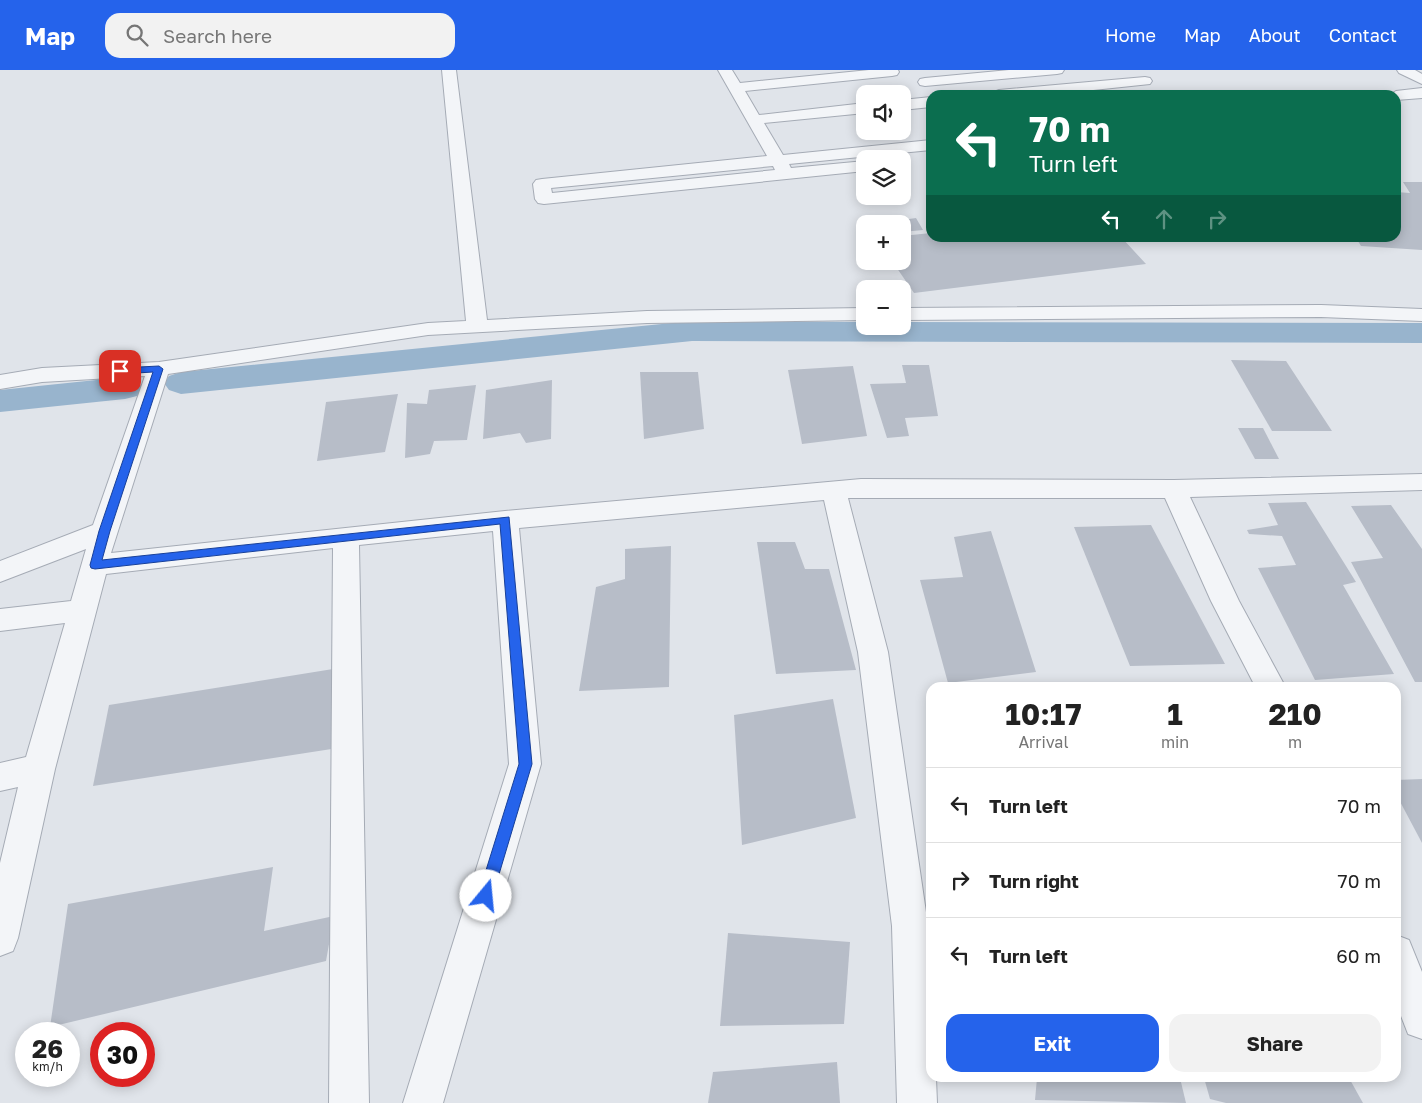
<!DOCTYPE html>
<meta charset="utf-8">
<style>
:root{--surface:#fff;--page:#f2f2f2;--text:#222;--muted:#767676;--line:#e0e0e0;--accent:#2563eb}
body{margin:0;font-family:"Golos Text",sans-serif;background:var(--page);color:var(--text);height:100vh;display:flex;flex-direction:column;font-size:19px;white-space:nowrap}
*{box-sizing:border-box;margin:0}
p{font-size:16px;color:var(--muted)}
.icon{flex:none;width:28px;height:28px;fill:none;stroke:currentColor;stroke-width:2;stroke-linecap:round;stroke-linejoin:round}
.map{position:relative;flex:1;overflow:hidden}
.sheet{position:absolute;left:926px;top:612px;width:475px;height:400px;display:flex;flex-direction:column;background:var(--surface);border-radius:15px;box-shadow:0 2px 12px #0003}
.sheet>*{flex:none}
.banner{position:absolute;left:926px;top:20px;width:475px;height:152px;border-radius:15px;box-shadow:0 2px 12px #0003;background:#0b6e4f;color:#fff;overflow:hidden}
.tools{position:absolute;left:856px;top:15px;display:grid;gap:10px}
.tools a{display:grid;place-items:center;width:55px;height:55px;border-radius:10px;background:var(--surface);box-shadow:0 2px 12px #0003;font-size:25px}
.speed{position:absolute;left:15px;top:952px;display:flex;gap:10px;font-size:25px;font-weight:700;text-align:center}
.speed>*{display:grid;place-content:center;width:65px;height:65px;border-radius:50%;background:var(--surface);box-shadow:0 2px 12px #0003;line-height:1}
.speed small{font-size:12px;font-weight:400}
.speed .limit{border:8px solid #d22;background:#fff;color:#111}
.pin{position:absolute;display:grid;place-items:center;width:42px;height:42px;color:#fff;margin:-21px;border-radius:10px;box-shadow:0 2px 8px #0006}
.me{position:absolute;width:55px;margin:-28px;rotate:17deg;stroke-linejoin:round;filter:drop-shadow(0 0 4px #0008)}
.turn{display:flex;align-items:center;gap:18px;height:105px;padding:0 20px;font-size:22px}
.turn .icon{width:65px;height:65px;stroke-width:2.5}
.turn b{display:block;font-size:35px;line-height:42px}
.lanes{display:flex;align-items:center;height:48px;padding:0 20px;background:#0003;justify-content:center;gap:25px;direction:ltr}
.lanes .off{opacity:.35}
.eta{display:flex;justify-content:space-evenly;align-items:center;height:85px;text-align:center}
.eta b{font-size:30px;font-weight:700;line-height:35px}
.button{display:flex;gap:10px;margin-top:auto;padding:10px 20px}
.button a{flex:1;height:58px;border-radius:15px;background:var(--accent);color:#fff;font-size:20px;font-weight:700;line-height:58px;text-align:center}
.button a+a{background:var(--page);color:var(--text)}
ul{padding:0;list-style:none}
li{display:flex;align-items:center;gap:15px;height:75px;padding:0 20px;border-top:1px solid var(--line)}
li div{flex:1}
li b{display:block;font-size:19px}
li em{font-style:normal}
header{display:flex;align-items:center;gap:30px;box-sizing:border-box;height:70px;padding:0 25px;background:var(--accent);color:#fff}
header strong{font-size:24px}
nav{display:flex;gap:28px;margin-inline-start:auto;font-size:18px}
.search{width:350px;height:45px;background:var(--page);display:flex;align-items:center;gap:12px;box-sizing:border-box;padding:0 18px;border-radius:15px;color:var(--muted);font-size:19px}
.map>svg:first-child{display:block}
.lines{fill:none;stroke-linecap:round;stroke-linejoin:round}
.canal{fill:#98b4cd;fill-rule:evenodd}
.building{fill:#b7bdc8}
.minor-casing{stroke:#a5abb5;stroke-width:2}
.minor{fill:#f3f5f8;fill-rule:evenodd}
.route{fill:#2563eb;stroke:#184099}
</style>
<header>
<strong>Map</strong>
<div class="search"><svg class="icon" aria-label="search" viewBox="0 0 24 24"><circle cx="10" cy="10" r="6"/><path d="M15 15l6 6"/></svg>Search here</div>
<nav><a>Home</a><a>Map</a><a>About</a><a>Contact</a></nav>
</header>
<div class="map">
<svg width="1422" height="1033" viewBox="0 0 1422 1033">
<rect width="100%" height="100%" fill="#e0e4ea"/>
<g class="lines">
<g class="canal">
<polygon points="692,251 865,252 865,256 902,256 902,252 1422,253 1422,273 692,271 181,324 169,320 164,313 169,306 181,302"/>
<polygon points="125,307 137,310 142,318 137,326 125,329 0,342 0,320"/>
</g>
</g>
<g class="building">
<polygon points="1403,112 1422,112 1422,180 1361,176 1356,168 1396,168 1396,122 1410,123"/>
<polygon points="916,148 923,160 902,162 902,154 875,154"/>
<polygon points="931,163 931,168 1122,168 1146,194 914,223 892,191 902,191 902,166"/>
<polygon points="1231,290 1286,291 1332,361 1272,361"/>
<polygon points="902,295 929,295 938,346 905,348 909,366 887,368 870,314 906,313"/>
<polygon points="853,296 867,366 802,374 788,300"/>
<polygon points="640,302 698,302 704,359 644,369"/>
<polygon points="552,310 551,369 526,373 520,363 483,369 486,320"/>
<polygon points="476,315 467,370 434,371 430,384 405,388 407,333 427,334 429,320"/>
<polygon points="398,324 385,382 317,391 326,332"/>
<polygon points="1238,358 1263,358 1279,389 1255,389"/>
<polygon points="1306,432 1356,512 1343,515 1394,604 1315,610 1258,498 1296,495 1282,466 1249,464 1247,460 1278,455 1268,433"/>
<polygon points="1391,435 1422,479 1422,612 1415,612 1351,492 1383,488 1351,436"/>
<polygon points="1151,455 1225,594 1130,596 1074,457"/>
<polygon points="991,461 1036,602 948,613 920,510 963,507 954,467"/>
<polygon points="757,472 795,472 805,499 829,499 856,600 776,604"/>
<polygon points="671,476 669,617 579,621 596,517 625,509 625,479"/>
<polygon points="333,599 338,678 93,716 109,635"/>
<polygon points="833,629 856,748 742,775 734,645"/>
<polygon points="1422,709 1422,773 1396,724 1396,710"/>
<polygon points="273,797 264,861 334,846 326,891 50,957 68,834"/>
<polygon points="728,863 850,872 844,954 720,956"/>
<polygon points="837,992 840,1033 708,1033 713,1002"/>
<polygon points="1037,1008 1180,1008 1186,1033 1035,1030"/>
<polygon points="1204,1008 1349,1008 1363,1033 1226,1033 1210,1029"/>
</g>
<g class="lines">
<g class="minor-casing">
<g id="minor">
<polygon points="442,0 456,0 487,250 647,241 865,238 865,250 647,253 428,265 168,304 111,483 505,441 861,409 1174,410 1422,404 1422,420 1190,427 1239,531 1286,618 1256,618 1211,531 1165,428 848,428 888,582 928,856 931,917 931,1008 936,1008 937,1033 897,1033 892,856 858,582 824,430 519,458 541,694 443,1033 403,1033 509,694 493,461 359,475 369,1033 329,1033 333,478 106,504 55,699 18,868 13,881 0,886 0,793 18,717 0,721 0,693 26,687 65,553 0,561 0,539 71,531 86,479 0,512 0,491 93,455 145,306 42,312 0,319 0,305 42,298 159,292 428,253 466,251"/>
<path d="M718,0H732L740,13L869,0H898L899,2L897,5L892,6L745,21L759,45L865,33V43L764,53L783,85L931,70V80L789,94L791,98L865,91V101L544,134L538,133L535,129L533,114L536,110L542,109L767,86ZM773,96L775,100L552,123L551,118Z"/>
<polygon points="1009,0 1064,0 1062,3 1057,4 925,16 920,15 918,12 920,9 925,8"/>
<polygon points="1397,0 1415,0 1422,4 1422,14 1399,3"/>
<polygon points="1145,7 1150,8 1152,11 1150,14 1046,25 991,25 994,22 999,20"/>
<polygon points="1422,18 1422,28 1396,30 1396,25 1389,25 1396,21"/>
<polygon points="931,27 931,37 902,40 902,30"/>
<polygon points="1321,235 1422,239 1422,251 1321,247 902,250 902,238"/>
<polygon points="1396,865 1409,870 1422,902 1422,969 1408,964 1396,933"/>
</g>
</g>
<use href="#minor" class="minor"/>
</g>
<polygon class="route" points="159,296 163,299 110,461 102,490 509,447 532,694 491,831 486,833 480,831 478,826 519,694 500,454 95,499 91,498 90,495 99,461 153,302 120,304 115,301 120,298"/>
</svg>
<div class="tools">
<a><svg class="icon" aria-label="sound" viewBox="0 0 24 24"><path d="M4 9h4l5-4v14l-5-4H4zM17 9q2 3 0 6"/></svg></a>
<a><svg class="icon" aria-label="layers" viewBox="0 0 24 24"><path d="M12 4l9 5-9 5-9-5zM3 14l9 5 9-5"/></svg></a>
<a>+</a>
<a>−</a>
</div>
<div class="speed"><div>26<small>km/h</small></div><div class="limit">30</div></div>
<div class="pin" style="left:120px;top:301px;background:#d93025"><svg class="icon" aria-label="arrive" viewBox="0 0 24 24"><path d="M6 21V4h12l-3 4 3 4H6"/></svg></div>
<svg class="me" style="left:486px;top:826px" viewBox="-20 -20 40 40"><circle r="19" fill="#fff"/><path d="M0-13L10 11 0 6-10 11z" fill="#2563eb"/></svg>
<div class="banner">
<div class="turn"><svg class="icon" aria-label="left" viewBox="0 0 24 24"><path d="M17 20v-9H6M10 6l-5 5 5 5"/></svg><div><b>70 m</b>Turn left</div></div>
<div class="lanes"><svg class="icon" aria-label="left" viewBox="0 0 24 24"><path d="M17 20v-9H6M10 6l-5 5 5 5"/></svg><svg class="icon off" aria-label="ahead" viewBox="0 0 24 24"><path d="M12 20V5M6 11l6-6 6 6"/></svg><svg class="icon off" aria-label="right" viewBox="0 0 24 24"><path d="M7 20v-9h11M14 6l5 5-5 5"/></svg></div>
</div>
<section class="sheet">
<div class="eta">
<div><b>10:17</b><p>Arrival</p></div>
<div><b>1</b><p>min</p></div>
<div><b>210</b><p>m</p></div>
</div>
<ul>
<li><svg class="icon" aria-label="left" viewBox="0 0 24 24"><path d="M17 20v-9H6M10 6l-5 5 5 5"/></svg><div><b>Turn left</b></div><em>70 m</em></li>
<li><svg class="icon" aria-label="right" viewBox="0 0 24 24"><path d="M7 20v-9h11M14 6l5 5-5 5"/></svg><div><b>Turn right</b></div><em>70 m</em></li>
<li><svg class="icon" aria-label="left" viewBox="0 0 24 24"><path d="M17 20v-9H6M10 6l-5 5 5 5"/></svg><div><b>Turn left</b></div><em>60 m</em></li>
</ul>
<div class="button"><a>Exit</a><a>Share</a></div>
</section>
</div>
